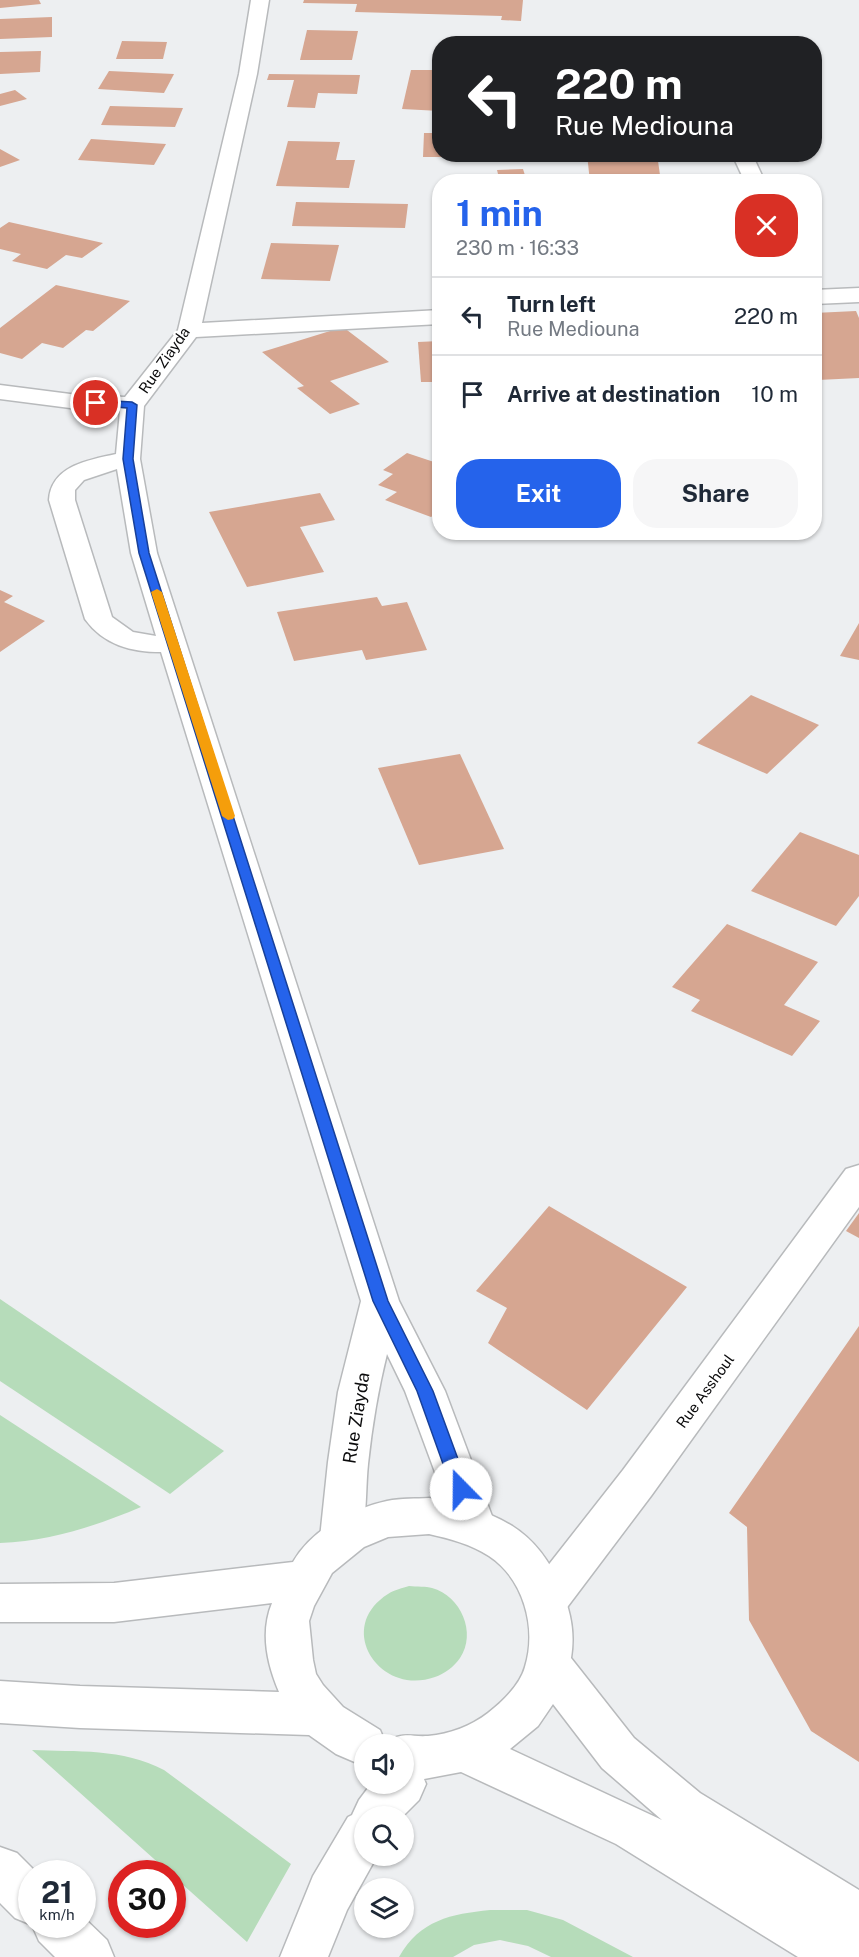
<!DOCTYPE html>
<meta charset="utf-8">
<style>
:root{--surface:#fff;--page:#f6f6f7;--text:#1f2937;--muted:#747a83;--line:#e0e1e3;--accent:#2563eb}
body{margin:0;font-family:"Public Sans",sans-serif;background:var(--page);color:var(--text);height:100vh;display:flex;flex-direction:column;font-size:22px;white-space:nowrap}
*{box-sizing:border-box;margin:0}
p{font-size:20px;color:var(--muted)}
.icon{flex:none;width:33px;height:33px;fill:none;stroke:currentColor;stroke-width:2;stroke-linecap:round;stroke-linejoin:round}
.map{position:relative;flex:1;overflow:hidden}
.side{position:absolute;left:432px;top:174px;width:390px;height:366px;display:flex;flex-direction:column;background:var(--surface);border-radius:24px;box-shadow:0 2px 4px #0004}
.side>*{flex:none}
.banner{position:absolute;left:432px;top:36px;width:390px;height:126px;border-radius:24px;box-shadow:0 2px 4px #0004;background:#202124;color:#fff;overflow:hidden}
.tools{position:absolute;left:354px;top:1734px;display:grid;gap:12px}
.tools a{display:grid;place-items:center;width:60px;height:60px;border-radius:50%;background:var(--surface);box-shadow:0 2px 4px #0004;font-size:30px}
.speed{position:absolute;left:18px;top:1860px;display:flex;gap:12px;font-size:30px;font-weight:700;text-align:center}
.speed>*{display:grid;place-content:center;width:78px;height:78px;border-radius:50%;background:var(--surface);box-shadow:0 2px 4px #0004;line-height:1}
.speed small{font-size:15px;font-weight:400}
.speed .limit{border:9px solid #d22;background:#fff;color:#111}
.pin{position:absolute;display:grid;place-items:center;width:51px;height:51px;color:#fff;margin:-26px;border:3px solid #fff;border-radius:50%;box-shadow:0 2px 6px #0007}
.me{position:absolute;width:66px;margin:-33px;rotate:338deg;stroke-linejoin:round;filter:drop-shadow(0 0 4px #0008)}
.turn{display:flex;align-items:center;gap:21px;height:126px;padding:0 24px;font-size:27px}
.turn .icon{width:78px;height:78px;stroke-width:2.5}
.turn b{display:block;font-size:42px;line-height:51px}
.round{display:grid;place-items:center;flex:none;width:63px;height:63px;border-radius:24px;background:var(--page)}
.head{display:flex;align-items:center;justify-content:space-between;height:102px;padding:0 24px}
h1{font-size:36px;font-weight:700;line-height:45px;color:var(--accent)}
.cta{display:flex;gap:12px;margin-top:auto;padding:12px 24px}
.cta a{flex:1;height:69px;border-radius:24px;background:var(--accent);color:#fff;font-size:24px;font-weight:700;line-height:69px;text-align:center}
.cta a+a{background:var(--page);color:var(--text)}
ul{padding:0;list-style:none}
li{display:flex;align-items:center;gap:18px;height:78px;padding:0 24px;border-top:2px solid var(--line)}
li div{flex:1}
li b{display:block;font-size:22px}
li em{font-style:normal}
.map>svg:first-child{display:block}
.green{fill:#b6dcba}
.building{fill:#d6a691}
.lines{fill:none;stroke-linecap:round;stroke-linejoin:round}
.minor-casing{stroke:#b8babc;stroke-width:3}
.major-casing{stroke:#b8babc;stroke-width:3}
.minor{fill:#fff;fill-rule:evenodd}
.major{fill:#fff;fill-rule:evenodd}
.route{fill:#2563eb;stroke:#184099;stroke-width:1.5}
.slow{fill:#f59e0b}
.labels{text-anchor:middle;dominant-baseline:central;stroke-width:4.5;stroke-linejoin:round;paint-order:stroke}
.street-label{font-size:15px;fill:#0b0b0c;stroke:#fff}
.near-street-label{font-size:18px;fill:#0b0b0c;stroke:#fff}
</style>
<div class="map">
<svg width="859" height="1957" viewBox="0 0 859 1957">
<rect width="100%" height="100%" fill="#edeff1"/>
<g class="green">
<polygon points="0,1299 224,1451 170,1494 0,1381"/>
<path d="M0,1415L141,1507C96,1526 50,1541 0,1543Z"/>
<path d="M409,1586C417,1587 426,1586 432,1588C461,1596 477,1633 460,1658C454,1667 444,1674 435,1677C380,1697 334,1628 388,1594C394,1590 403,1588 409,1586Z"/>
<path d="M32,1750C76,1752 123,1748 164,1770L291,1864L247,1942Z"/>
<path d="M490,1910H527L563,1920L633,1957H551L528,1946L500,1940L474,1945L453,1957H399C420,1920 451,1914 490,1910Z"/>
</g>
<g class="building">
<polygon points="0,0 39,0 41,4 0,8"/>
<polygon points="304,0 523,0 521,21 501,20 502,16 355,12 357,4 303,3"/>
<polygon points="52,17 52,37 0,39 0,19"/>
<polygon points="307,30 358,31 352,60 300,60"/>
<polygon points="122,41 167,42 163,59 116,59"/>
<polygon points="41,51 40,72 0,74 0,52"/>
<polygon points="411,70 440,70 440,111 402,109"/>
<polygon points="109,71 174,74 164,93 98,89"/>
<polygon points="269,74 360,75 357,94 318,93 315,108 287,107 294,80 267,80"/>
<polygon points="15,90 27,99 0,106 0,94"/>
<polygon points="110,106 183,108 175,127 101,125"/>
<polygon points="424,133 440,133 440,154 473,154 474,157 423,157"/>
<polygon points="91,139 166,144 154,165 78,160"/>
<polygon points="288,141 340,142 336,160 355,160 349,188 276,186"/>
<polygon points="0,149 20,160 0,167"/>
<polygon points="587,154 657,154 661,182 590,182"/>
<polygon points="523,169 527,182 500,182 497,170"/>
<polygon points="296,202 408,204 405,228 292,226"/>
<polygon points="9,222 103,243 82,258 66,255 47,269 12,261 21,254 0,249 0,228"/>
<polygon points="271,243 339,245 330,281 261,279"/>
<polygon points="56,285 130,301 93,331 86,330 63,348 42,343 22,359 0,353 0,328"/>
<polygon points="856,311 859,318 859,378 818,380 814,372 814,313"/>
<polygon points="343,327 389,362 330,381 360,404 330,414 297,388 304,386 262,352"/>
<polygon points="440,341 440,382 421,382 418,342"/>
<polygon points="407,453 440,464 440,511 431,517 385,500 397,492 378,485 393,474 383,470"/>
<polygon points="320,493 335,520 300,527 324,572 247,587 209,512"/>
<polygon points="0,590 13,596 4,602 45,621 0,652"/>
<polygon points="377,597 382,606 407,602 427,650 366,660 362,650 294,661 277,612"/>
<polygon points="859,623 859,660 840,656"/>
<polygon points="751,695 819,725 767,774 697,743"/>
<polygon points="460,754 504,849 419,865 378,768"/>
<polygon points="800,832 859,855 859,896 836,926 751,891"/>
<polygon points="727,924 818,962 784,1005 820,1021 792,1056 691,1011 700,1000 672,987"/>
<polygon points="549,1206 687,1287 587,1410 488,1343 507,1308 476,1291"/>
<polygon points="859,1213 859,1238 846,1231"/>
<polygon points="859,1326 859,1762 811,1731 749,1620 747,1527 729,1513"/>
</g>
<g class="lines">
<g class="minor-casing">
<g id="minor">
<path d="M251,0H269L257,74L202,323L440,310V324L196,337L144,406L140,459L157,553L399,1301L445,1391L495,1524L489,1537L474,1542L459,1537L405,1391L387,1354C378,1390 372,1427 368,1464C365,1492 368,1525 356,1551L341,1556L326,1551L320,1538L328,1462L338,1392L361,1301L161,652C131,652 104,645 85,619L49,500C51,466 88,460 116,454L120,411L78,409L0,399V385L78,395L125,397L178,330L239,74ZM117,469L131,553L156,636L133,632L112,617L75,500V490L84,480Z"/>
<polygon points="732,154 752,154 765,182 745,182"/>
<polygon points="859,288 859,302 814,304 814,290"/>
<polygon points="859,1165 859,1207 651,1496 562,1614 547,1619 532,1614 526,1600 532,1586 623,1470 846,1169"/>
</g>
</g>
<g class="major-casing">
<g id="major">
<path d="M429,1498C493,1511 536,1525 562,1590C571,1614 575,1633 571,1658L634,1738L700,1793L859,1890V1957H798L616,1844L461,1772L424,1779L426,1784L419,1800L403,1816H364V1856H377L347,1910L328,1957H280L313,1876L348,1817L352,1815L359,1800L371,1784H404V1744H364V1766L336,1754L309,1735L80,1728L0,1723V1681L80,1686L279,1692C267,1664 260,1632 272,1603L114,1622H0V1584L114,1583L293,1562C312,1529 351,1509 387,1501C401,1498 416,1499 429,1498ZM429,1534C451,1539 470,1544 489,1556C524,1579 537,1628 525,1667C520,1685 502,1702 488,1713C471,1726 450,1734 428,1736C409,1737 408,1732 388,1740L386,1744L380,1730L343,1707L323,1685L316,1674L313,1660L309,1621L314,1606L332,1573L364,1547L388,1537ZM553,1704L602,1768L662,1820L510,1749L538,1726Z"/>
<polygon points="0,1847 17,1853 38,1874 32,1874 32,1924 82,1924 82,1916 107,1940 114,1957 55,1957 39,1941 32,1925 15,1918 0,1903"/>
</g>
</g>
<use href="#minor" class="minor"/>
<use href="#major" class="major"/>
</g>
<polygon class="route" points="96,400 132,402 137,405 133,459 149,553 388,1301 433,1391 469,1489 467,1494 461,1496 455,1494 452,1489 417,1391 373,1301 139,553 123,459 127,408 93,405 93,401"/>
<polygon class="slow" points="157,589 162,592 235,816 233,819 228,820 222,816 151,592"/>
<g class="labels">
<g class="street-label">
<text transform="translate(164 360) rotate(-55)">Rue Ziayda</text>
<text transform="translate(705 1391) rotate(-54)">Rue Asshoul</text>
</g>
<g class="near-street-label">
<text transform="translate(356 1418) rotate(-81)">Rue Ziayda</text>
</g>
</g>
</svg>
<div class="tools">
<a><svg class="icon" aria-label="sound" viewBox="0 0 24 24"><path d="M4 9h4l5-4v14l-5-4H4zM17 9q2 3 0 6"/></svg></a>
<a><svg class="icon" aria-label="search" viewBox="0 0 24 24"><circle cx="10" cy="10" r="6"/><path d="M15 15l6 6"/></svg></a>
<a><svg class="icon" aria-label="layers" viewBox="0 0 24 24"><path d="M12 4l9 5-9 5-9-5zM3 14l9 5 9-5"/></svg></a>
</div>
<div class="speed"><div>21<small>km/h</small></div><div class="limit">30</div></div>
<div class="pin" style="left:96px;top:403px;background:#d93025"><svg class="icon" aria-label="arrive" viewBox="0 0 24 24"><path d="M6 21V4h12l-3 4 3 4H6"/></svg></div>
<svg class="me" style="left:461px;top:1489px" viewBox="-20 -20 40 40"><circle r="19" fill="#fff"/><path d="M0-13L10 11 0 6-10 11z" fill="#2563eb"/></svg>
<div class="banner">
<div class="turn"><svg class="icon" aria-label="left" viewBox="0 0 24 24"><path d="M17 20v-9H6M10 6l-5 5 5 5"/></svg><div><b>220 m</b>Rue Mediouna</div></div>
</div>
<section class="side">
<div class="head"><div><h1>1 min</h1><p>230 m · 16:33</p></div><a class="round" style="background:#d93025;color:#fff"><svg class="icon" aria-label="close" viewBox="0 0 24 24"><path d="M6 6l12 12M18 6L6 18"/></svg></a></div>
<ul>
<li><svg class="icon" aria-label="left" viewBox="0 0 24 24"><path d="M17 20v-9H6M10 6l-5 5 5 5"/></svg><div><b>Turn left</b><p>Rue Mediouna</p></div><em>220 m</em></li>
<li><svg class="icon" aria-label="arrive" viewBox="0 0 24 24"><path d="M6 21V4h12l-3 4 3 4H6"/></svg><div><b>Arrive at destination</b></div><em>10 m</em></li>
</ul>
<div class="cta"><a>Exit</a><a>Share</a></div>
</section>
</div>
